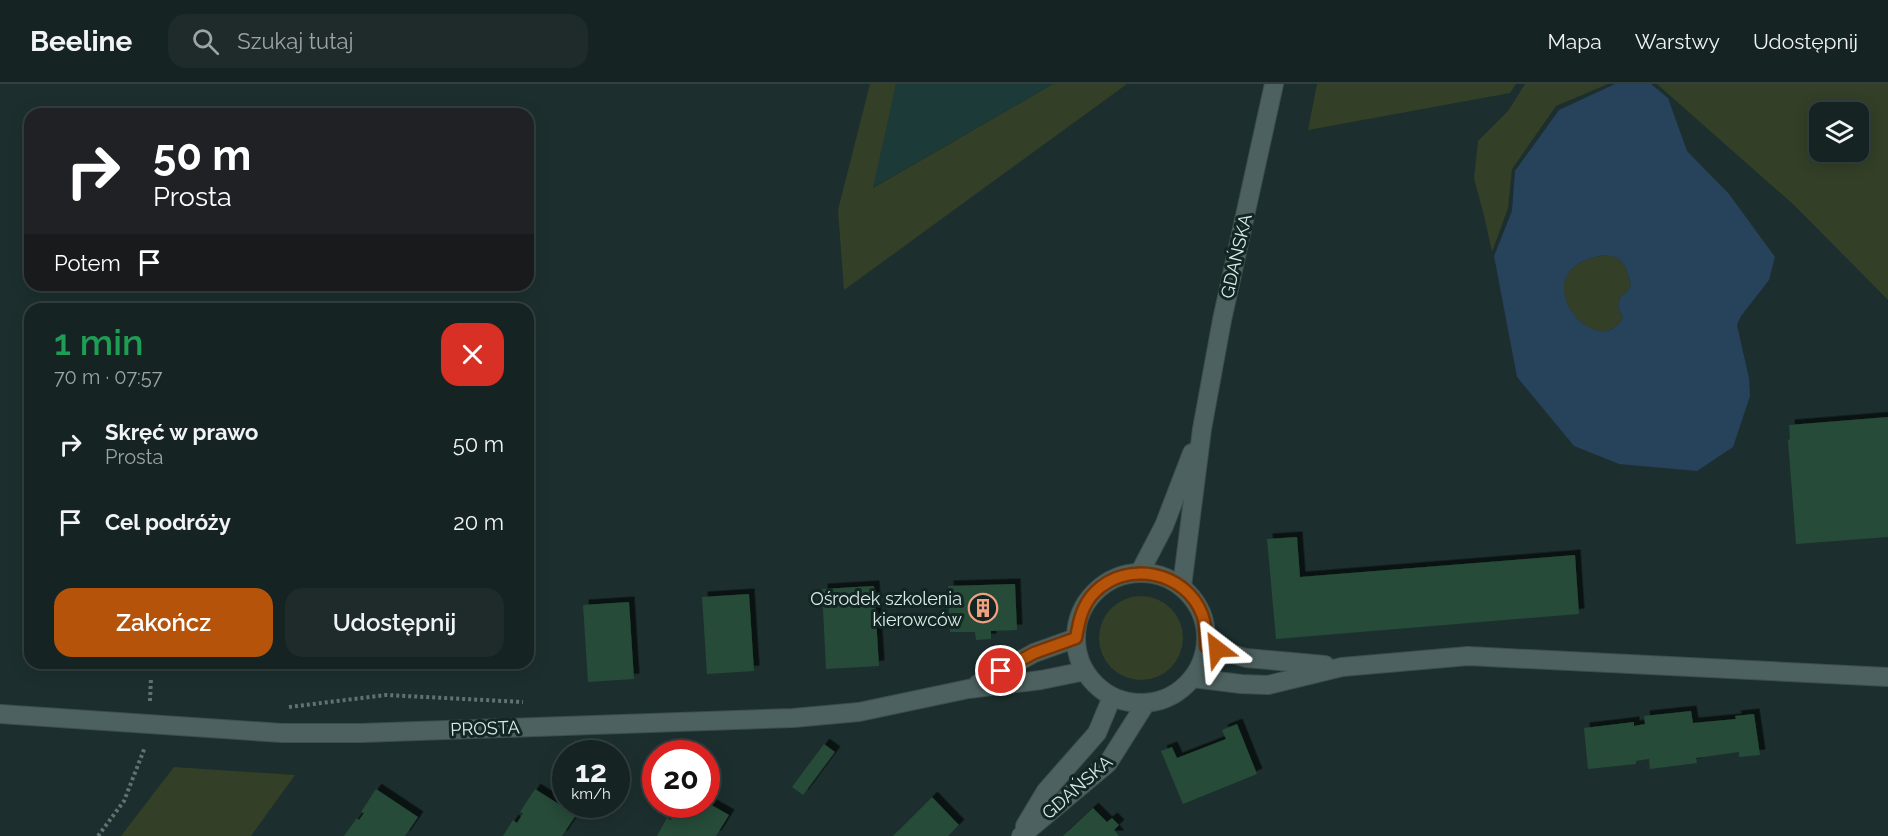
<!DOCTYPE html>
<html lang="pl">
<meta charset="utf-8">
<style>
:root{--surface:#152322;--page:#1e2b2a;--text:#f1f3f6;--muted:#9da4a5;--line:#344040;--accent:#b45309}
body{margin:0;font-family:Raleway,sans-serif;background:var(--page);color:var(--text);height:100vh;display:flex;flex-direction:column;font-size:22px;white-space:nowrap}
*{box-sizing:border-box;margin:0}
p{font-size:20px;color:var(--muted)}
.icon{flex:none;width:33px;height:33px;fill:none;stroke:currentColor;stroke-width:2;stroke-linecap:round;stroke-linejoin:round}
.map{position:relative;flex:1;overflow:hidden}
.side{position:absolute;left:24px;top:219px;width:510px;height:366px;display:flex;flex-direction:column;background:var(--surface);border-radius:18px;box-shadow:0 3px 15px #0003,0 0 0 2px var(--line)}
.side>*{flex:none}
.banner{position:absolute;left:24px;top:24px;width:510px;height:183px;border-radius:18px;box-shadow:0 3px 15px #0003,0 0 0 2px var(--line);background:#202124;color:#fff;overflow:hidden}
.buttons{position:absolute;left:1809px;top:18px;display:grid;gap:12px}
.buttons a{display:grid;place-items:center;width:60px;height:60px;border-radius:12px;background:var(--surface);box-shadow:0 3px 15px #0003,0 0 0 2px var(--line);font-size:30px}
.speed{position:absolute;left:552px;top:656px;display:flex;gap:12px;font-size:30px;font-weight:700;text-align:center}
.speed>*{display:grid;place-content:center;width:78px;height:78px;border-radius:50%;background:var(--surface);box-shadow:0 3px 15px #0003,0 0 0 2px var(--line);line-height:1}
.speed small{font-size:15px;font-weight:400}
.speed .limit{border:9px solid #d22;background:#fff;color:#111}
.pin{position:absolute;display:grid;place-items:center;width:51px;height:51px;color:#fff;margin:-26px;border:3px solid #fff;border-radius:50%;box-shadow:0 2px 6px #0007}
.me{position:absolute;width:66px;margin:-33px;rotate:331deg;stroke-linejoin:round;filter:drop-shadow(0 0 4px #0008)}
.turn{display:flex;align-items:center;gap:21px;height:126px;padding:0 30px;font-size:27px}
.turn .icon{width:78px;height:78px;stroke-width:2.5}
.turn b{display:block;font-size:42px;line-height:51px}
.then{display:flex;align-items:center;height:57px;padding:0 30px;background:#0003;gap:12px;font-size:22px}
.round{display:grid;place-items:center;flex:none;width:63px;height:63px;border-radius:18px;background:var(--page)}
.headline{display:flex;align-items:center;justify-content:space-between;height:102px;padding:0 30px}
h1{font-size:36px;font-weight:600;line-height:45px;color:#1e9e55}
.button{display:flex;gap:12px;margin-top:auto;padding:12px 30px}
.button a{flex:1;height:69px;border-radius:18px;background:var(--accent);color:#fff;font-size:24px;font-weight:600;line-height:69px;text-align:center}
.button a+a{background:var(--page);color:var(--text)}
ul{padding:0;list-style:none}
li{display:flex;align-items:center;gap:18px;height:78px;padding:0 30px}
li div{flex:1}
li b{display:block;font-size:22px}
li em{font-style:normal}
header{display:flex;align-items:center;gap:36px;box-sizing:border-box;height:84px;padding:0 30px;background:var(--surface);border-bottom:2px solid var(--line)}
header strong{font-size:28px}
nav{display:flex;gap:33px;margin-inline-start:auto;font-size:21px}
.search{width:420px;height:54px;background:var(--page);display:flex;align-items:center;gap:15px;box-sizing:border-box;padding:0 21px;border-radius:18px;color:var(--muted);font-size:22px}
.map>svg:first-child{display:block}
.built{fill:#1c3a37}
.green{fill:#333f27;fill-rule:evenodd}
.water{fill:#27425b;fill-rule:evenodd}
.building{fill:#264b38;filter:url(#shadow)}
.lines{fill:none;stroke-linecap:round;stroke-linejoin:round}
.minor-casing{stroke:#3d4e4c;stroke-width:20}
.path{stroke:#627271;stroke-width:4;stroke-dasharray:3 3;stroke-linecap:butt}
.minor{stroke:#4d6260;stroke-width:18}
.route-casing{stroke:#753606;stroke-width:15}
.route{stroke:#b45309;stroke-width:10}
.labels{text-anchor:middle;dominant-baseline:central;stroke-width:6;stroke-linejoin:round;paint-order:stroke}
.street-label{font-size:18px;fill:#dde9e7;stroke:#122624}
.poi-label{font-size:18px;fill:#dde9e7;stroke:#122624;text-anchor:end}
</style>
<header>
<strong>Beeline</strong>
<div class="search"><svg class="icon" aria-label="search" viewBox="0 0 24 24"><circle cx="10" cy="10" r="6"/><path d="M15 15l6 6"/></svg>Szukaj tutaj</div>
<nav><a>Mapa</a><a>Warstwy</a><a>Udostępnij</a></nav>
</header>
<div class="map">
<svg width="1888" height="752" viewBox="0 0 1888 752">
<defs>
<filter id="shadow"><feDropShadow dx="5.5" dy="-5.5" stdDeviation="0" flood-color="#0009"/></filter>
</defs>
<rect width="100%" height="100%" fill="#1c2f2e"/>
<polygon class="built" points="896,0 1053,0 872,104"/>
<g class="green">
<polygon points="870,0 896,0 873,104 1053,0 1127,0 844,206 838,126"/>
<polygon points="1317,0 1516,0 1510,9 1308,46"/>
<polygon points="1525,0 1608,0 1556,22 1512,85 1508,124 1492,168 1484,131 1474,95 1478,57 1508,27"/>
<path d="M1657,0H1888V216L1794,121ZM1858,28V68H1820V28Z"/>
<path d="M1606,171L1618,174L1625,182L1628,191L1631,201L1628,207L1620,213L1618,224L1623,233C1597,284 1514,183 1606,171Z"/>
<circle cx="1141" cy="554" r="42"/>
<polygon points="174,683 295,691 251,752 121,752"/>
</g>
<path class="water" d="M1615,0H1651L1668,14L1687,67L1729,110L1775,173L1769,196L1741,232L1737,241L1749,294L1750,312L1733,363L1697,387L1619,380L1574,362L1517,293L1494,172L1512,127L1515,87L1559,26ZM1606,171L1618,174L1625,182L1628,191L1631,201L1628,207L1620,213L1618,224L1623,233C1598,284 1514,183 1606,171Z"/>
<g class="building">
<polygon points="1888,333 1888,453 1796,460 1788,356 1790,355 1789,341"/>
<polygon points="1297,453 1300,493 1575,471 1579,530 1276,555 1267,455"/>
<polygon points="1015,500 1017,546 991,547 991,555 976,556 975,548 950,548 948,502"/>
<polygon points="874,502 879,582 826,585 822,505"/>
<polygon points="749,510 754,587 707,590 702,513"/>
<polygon points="629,518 634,595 588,598 583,521"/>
<polygon points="1691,627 1693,639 1736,635 1735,632 1754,630 1760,671 1739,673 1739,668 1696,674 1697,679 1650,685 1649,675 1636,677 1636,680 1588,685 1584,644 1634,638 1634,642 1645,640 1644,632"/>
<polygon points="1237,640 1257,690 1183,720 1161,667 1172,663 1177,674 1226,655 1222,646"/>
<polygon points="824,660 835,668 803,711 792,703"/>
<polygon points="376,705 418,733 405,752 344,752 357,734 359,736 364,729 361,728"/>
<polygon points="535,705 576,731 562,752 503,752 513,736 517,739 523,729 520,728"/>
<polygon points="932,713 959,741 948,752 893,752"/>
<polygon points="706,718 729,731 716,752 657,752 667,734 671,736 678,720 706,720"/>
<polygon points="1093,724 1107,738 1112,734 1119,741 1114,746 1119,752 1063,752"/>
</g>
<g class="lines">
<g class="minor-casing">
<g id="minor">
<polyline points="1140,488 1164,442 1192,369"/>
<circle cx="1141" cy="554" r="65"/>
<polyline points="1182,502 1202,345 1222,236 1274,0"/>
<polyline points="1206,562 1246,574 1325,581"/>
<polyline points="1193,594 1241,600 1268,601 1342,583 1468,572 1888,593"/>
<polyline points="978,600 1034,569 1076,554"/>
<polyline points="0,630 282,649 361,649 793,634 859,628 968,605 1041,596 1085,587"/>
<polyline points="1025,742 1046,707 1097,649 1112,613"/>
<polyline points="1021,752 1108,679 1146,619"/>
</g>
</g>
<g class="path">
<polyline points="150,617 151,593"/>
<polyline points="289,623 386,611 523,618"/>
<polyline points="98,752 124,717 145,663"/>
</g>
<use href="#minor" class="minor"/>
</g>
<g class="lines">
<g class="route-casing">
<path id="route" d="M1001,587L1034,569L1076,554C1079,537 1082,521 1095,508C1127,476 1185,487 1202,530C1206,540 1206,551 1206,562L1217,565"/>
</g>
<use href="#route" class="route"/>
</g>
<defs>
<g id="building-ring" transform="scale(1.5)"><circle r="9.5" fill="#122624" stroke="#f2a080" stroke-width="1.5"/><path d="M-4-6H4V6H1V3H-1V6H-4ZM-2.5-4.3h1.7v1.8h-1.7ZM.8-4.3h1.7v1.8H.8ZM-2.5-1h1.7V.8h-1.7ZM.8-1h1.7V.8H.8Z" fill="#f2a080"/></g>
</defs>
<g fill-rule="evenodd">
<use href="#building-ring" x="983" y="524"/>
</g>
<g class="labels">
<g class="street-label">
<text transform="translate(1236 172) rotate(-77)">GDAŃSKA</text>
<text transform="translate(485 644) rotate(-2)">PROSTA</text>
<text transform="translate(1077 703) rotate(-41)">GDAŃSKA</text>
</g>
<g class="poi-label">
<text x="962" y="514">Ośrodek szkolenia<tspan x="962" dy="21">kierowców</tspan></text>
</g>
</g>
</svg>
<div class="buttons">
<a><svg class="icon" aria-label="layers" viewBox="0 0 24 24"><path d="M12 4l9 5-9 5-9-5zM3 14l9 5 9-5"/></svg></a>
</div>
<div class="speed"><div>12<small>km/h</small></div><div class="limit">20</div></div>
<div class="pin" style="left:1001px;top:587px;background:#d93025"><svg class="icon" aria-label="arrive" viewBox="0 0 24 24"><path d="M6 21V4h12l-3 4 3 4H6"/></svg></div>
<svg class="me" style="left:1217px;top:565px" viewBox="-20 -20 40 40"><path d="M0-17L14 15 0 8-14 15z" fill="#b45309" stroke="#fff" stroke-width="4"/></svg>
<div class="banner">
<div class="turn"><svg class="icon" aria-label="right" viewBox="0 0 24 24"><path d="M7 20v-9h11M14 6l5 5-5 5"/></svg><div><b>50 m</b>Prosta</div></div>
<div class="then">Potem<svg class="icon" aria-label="arrive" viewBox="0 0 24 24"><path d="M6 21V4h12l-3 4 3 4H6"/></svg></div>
</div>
<section class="side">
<div class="headline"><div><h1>1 min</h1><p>70 m · 07:57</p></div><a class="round" style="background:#d93025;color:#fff"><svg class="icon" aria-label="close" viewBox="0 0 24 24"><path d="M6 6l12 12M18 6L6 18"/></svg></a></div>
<ul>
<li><svg class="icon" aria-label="right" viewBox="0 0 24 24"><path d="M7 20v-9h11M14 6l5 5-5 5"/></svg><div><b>Skręć w prawo</b><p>Prosta</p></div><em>50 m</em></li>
<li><svg class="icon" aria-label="arrive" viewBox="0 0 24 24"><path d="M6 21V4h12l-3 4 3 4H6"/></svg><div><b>Cel podróży</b></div><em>20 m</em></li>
</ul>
<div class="button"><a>Zakończ</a><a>Udostępnij</a></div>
</section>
</div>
